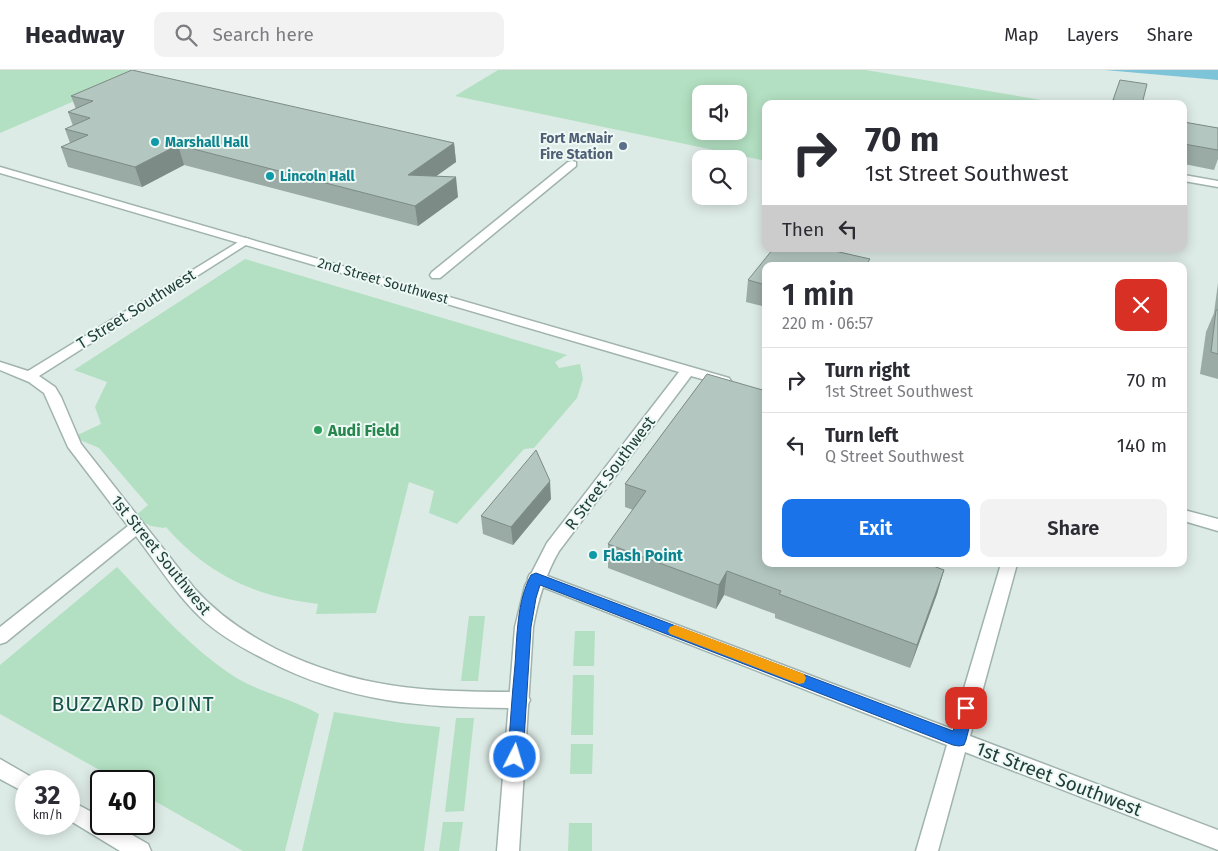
<!DOCTYPE html>
<meta charset="utf-8">
<style>
:root{--surface:#fff;--page:#f2f2f3;--text:#2b2b33;--muted:#7c7c81;--line:#e1e1e2;--accent:#1a73e8}
body{margin:0;font-family:"Fira Sans",sans-serif;background:var(--page);color:var(--text);height:100vh;display:flex;flex-direction:column;font-size:19px;white-space:nowrap}
*{box-sizing:border-box;margin:0}
p{font-size:16px;color:var(--muted)}
.icon{flex:none;width:28px;height:28px;fill:none;stroke:currentColor;stroke-width:2;stroke-linecap:round;stroke-linejoin:round}
.map{position:relative;flex:1;overflow:hidden}
.details{position:absolute;left:762px;top:192px;width:425px;height:305px;display:flex;flex-direction:column;background:var(--surface);border-radius:10px;box-shadow:0 2px 12px #0003}
.details>*{flex:none}
.top-card{position:absolute;left:762px;top:30px;width:425px;height:152px;border-radius:10px;box-shadow:0 2px 12px #0003;background:#fff;color:var(--text);overflow:hidden}
.tools{position:absolute;left:692px;top:15px;display:grid;gap:10px}
.tools a{display:grid;place-items:center;width:55px;height:55px;border-radius:10px;background:var(--surface);box-shadow:0 2px 12px #0003;font-size:25px}
.speed{position:absolute;left:15px;top:700px;display:flex;gap:10px;font-size:25px;font-weight:700;text-align:center}
.speed>*{display:grid;place-content:center;width:65px;height:65px;border-radius:50%;background:var(--surface);box-shadow:0 2px 12px #0003;line-height:1}
.speed small{font-size:12px;font-weight:400}
.speed .limit{border:2px solid #111;border-radius:8px;background:#fff;color:#111}
.pin{position:absolute;display:grid;place-items:center;width:42px;height:42px;color:#fff;margin:-21px;border-radius:10px;box-shadow:0 2px 8px #0006}
.me{position:absolute;width:55px;margin:-28px;rotate:5deg;stroke-linejoin:round;filter:drop-shadow(0 0 4px #0008)}
.turn{display:flex;align-items:center;gap:18px;height:105px;padding:0 20px;font-size:22px}
.turn .icon{width:65px;height:65px;stroke-width:2.5}
.turn b{display:block;font-size:35px;line-height:42px}
.then{display:flex;align-items:center;height:48px;padding:0 20px;background:#0003;gap:10px;font-size:19px}
.round{display:grid;place-items:center;flex:none;width:52px;height:52px;border-radius:10px;background:var(--page)}
.headline{display:flex;align-items:center;justify-content:space-between;height:85px;padding:0 20px}
h1{font-size:30px;font-weight:600;line-height:38px}
.primary-button{display:flex;gap:10px;margin-top:auto;padding:10px 20px}
.primary-button a{flex:1;height:58px;border-radius:10px;background:var(--accent);color:#fff;font-size:20px;font-weight:600;line-height:58px;text-align:center}
.primary-button a+a{background:var(--page);color:var(--text)}
ul{padding:0;list-style:none}
li{display:flex;align-items:center;gap:15px;height:65px;padding:0 20px;border-top:1px solid var(--line)}
li div{flex:1}
li b{display:block;font-size:19px}
li em{font-style:normal}
header{display:flex;align-items:center;gap:30px;box-sizing:border-box;height:70px;padding:0 25px;background:var(--surface);border-bottom:1px solid var(--line)}
header strong{font-size:24px}
nav{display:flex;gap:28px;margin-inline-start:auto;font-size:18px}
.search{width:350px;height:45px;background:var(--page);display:flex;align-items:center;gap:12px;box-sizing:border-box;padding:0 18px;border-radius:10px;color:var(--muted);font-size:19px}
.map>svg:first-child{display:block}
.green{fill:#b3e0c2;fill-rule:evenodd}
.water{fill:#7ec4d8}
.lines{fill:none;stroke-linecap:round;stroke-linejoin:round}
.minor-casing{stroke:#a0b3ae;stroke-width:3}
.tertiary-casing{stroke:#a0b3ae;stroke-width:3}
.minor{fill:#fff;fill-rule:evenodd}
.tertiary{fill:#fff;fill-rule:evenodd}
.wall{fill:#9aaaa4}
.shaded-wall{fill:#7d8b86}
.building{fill:#b3c6bf;stroke:#7d8b86}
.route{fill:#1a73e8;stroke:#114b97}
.slow{fill:#f59e0b}
.culture-dot{fill:#0f9aa8;stroke:#eef8f4;stroke-width:2}
.service-dot{fill:#5c6f8a;stroke:#eef8f4;stroke-width:2}
.leisure-dot{fill:#2e9e5b;stroke:#eef8f4;stroke-width:2}
.labels{text-anchor:middle;dominant-baseline:central;stroke-width:4;stroke-linejoin:round;paint-order:stroke}
.far-service-label{font-size:14px;font-weight:bold;fill:#4e5e75;stroke:#eef8f4;text-anchor:end}
.far-culture-label{font-size:14px;font-weight:bold;fill:#0d838f;stroke:#eef8f4;text-anchor:start}
.far-street-label{font-size:14px;fill:#1d3d37;stroke:#eef8f4}
.street-label{font-size:16px;fill:#1d3d37;stroke:#eef8f4}
.leisure-label{font-size:16px;font-weight:bold;fill:#27864d;stroke:#eef8f4;text-anchor:start}
.culture-label{font-size:16px;font-weight:bold;fill:#0d838f;stroke:#eef8f4;text-anchor:start}
.near-street-label{font-size:19px;fill:#1d3d37;stroke:#eef8f4}
.near-neighbourhood-label{font-size:21px;letter-spacing:1px;fill:#175147;stroke:#eef8f4}
</style>
<header>
<strong>Headway</strong>
<div class="search"><svg class="icon" aria-label="search" viewBox="0 0 24 24"><circle cx="10" cy="10" r="6"/><path d="M15 15l6 6"/></svg>Search here</div>
<nav><a>Map</a><a>Layers</a><a>Share</a></nav>
</header>
<div class="map">
<svg width="1218" height="781" viewBox="0 0 1218 781">
<rect width="100%" height="100%" fill="#ddebe6"/>
<g class="green">
<polygon points="0,0 132,0 142,2 0,63"/>
<path d="M498,0H866L1047,31L1045,34H766V91L455,26ZM701,24H739V61H701Z"/>
<path d="M245,189L567,285L555,292L559,298L580,294L583,309L577,328L534,378L524,379L457,454L429,443L434,421L409,412L376,543L316,544L318,534C255,527 207,504 166,457L163,458L151,456L134,447L148,435L99,378L73,367L101,354L95,337L107,312L74,300Z"/>
<path d="M117,497C154,536 189,577 235,607C261,623 292,629 319,644L285,781H243L144,725V711H119L0,644V595Z"/>
<polygon points="469,546 485,546 478,611 461,611"/>
<polygon points="575,561 595,561 594,596 573,596"/>
<polygon points="573,605 594,605 593,665 571,665"/>
<polygon points="334,642 402,653 440,657 424,781 302,781"/>
<polygon points="456,648 474,648 464,741 445,742"/>
<polygon points="571,674 593,674 592,704 570,704"/>
<polygon points="443,752 463,752 459,781 439,781"/>
<polygon points="569,753 592,753 592,781 568,781"/>
</g>
<polygon class="water" points="1105,0 1218,0 1218,10"/>
<g class="lines">
<g class="minor-casing">
<g id="minor">
<polygon points="572,91 576,92 576,96 440,208 432,208 430,205 432,202 568,92"/>
<polygon points="1184,105 1218,111 1218,117 1184,111"/>
<path d="M245,168L249,169L251,171L249,173L39,306L55,317L61,327L81,374L194,518C217,544 245,563 276,579C360,620 429,622 520,622L527,624L530,630L527,636L520,638C426,638 351,634 266,590C242,578 219,565 200,547C175,523 157,493 136,466L6,572L0,574V557L128,456L68,377L44,323L29,312L0,300V292L28,301Z"/>
<polygon points="1001,494 1017,494 970,666 1218,760 1218,780 965,682 938,781 916,781 947,675 530,512 528,508 530,504 536,502 542,504 952,659"/>
<polygon points="0,689 33,708 35,711 26,711 26,723 0,709"/>
<polygon points="69,730 101,747 101,754 113,754 148,774 151,781 120,781 69,750"/>
</g>
</g>
<g class="tertiary-casing">
<g id="tertiary">
<path d="M0,97L729,308L731,311L729,314L724,315L691,306L559,481C545,505 538,530 533,557L519,781H497L515,557L525,516L547,473L679,302L0,103Z"/>
<polygon points="1184,440 1218,449 1218,461 1184,451"/>
</g>
</g>
<use href="#minor" class="minor"/>
<use href="#tertiary" class="tertiary"/>
</g>
<g class="wall">
<polygon points="1120,10 1142,34 1112,34"/>
<polygon points="71,26 454,73 456,92 436,106 458,127 418,156 184,95 142,117 68,97 61,77 70,73 65,59 73,56 68,42 76,39"/>
<polygon points="1184,52 1218,58 1218,89 1214,100 1184,94"/>
<polygon points="766,196 766,237 746,232 748,210"/>
<polygon points="1218,213 1218,309 1200,304 1206,262 1214,243"/>
<polygon points="707,304 766,494 930,494 929,495 944,500 937,524 910,598 775,548 775,544 724,525 716,539 608,498 608,474 633,440 625,437 625,414"/>
<polygon points="551,429 513,475 483,464 481,446"/>
</g>
<g class="shaded-wall">
<polygon points="454,73 456,92 410,125 408,105"/>
<polygon points="178,75 184,95 142,117 135,97"/>
<polygon points="456,107 458,127 418,156 415,136"/>
<polygon points="550,411 551,429 513,475 511,457"/>
<polygon points="944,500 937,524 910,598 917,575"/>
<polygon points="727,501 724,525 716,539 719,515"/>
</g>
<g class="building">
<polygon points="132,0 454,73 408,105 456,107 415,136 178,75 135,97 61,77 88,65 65,59 90,48 68,42 93,31 71,26"/>
<polygon points="1120,10 1147,14 1142,34 1113,30"/>
<polygon points="1184,52 1218,58 1218,80 1184,74"/>
<polygon points="773,179 826,179 870,189 866,195 870,196 766,196 766,215 748,210"/>
<polygon points="1216,240 1218,240 1218,284 1211,282"/>
<polygon points="707,304 766,321 766,494 928,494 944,500 917,575 779,524 781,521 727,501 719,515 608,474 646,421 625,414"/>
<polygon points="536,380 550,411 511,457 481,446"/>
</g>
<path class="route" d="M536,503L953,661L961,634L966,632L972,634L974,638L966,670L964,675L959,676L953,675L540,515L536,528L531,557L523,687L521,691L515,693L510,691L508,687C510,656 512,625 515,595C517,566 517,531 531,505Z"/>
<polygon class="slow" points="675,555 804,604 806,608 804,613 799,614 670,564 668,561 670,557"/>
<g class="culture-dot">
<circle cx="155" cy="72" r="5"/>
<circle cx="270" cy="106" r="5"/>
<circle cx="593" cy="485" r="5"/>
</g>
<circle class="service-dot" cx="623" cy="76" r="5"/>
<circle class="leisure-dot" cx="318" cy="360" r="5"/>
<g class="labels">
<g class="far-service-label">
<text x="613" y="68">Fort McNair<tspan x="613" dy="16">Fire Station</tspan></text>
</g>
<g class="far-culture-label">
<text x="165" y="72">Marshall Hall</text>
<text x="280" y="106">Lincoln Hall</text>
</g>
<g class="far-street-label">
<text transform="translate(383 211) rotate(16)">2nd Street Southwest</text>
</g>
<g class="street-label">
<text transform="translate(136 239) rotate(-32)">T Street Southwest</text>
<text transform="translate(610 403) rotate(-53)">R Street Southwest</text>
<text transform="translate(161 485) rotate(51)">1st Street Southwest</text>
</g>
<g class="leisure-label">
<text x="328" y="360">Audi Field</text>
</g>
<g class="culture-label">
<text x="603" y="485">Flash Point</text>
</g>
<g class="near-street-label">
<text transform="translate(1059 709) rotate(21)">1st Street Southwest</text>
</g>
<g class="near-neighbourhood-label">
<text x="133" y="634">BUZZARD POINT</text>
</g>
</g>
</svg>
<div class="tools">
<a><svg class="icon" aria-label="sound" viewBox="0 0 24 24"><path d="M4 9h4l5-4v14l-5-4H4zM17 9q2 3 0 6"/></svg></a>
<a><svg class="icon" aria-label="search" viewBox="0 0 24 24"><circle cx="10" cy="10" r="6"/><path d="M15 15l6 6"/></svg></a>
</div>
<div class="speed"><div>32<small>km/h</small></div><div class="limit">40</div></div>
<div class="pin" style="left:966px;top:638px;background:#d93025"><svg class="icon" aria-label="arrive" viewBox="0 0 24 24"><path d="M6 21V4h12l-3 4 3 4H6"/></svg></div>
<svg class="me" style="left:515px;top:687px" viewBox="-20 -20 40 40"><circle r="17" fill="#1a73e8" stroke="#fff" stroke-width="3"/><path d="M0-11L8 9 0 5-8 9z" fill="#fff"/></svg>
<div class="top-card">
<div class="turn"><svg class="icon" aria-label="right" viewBox="0 0 24 24"><path d="M7 20v-9h11M14 6l5 5-5 5"/></svg><div><b>70 m</b>1st Street Southwest</div></div>
<div class="then">Then<svg class="icon" aria-label="left" viewBox="0 0 24 24"><path d="M17 20v-9H6M10 6l-5 5 5 5"/></svg></div>
</div>
<section class="details">
<div class="headline"><div><h1>1 min</h1><p>220 m · 06:57</p></div><a class="round" style="background:#d93025;color:#fff"><svg class="icon" aria-label="close" viewBox="0 0 24 24"><path d="M6 6l12 12M18 6L6 18"/></svg></a></div>
<ul>
<li><svg class="icon" aria-label="right" viewBox="0 0 24 24"><path d="M7 20v-9h11M14 6l5 5-5 5"/></svg><div><b>Turn right</b><p>1st Street Southwest</p></div><em>70 m</em></li>
<li><svg class="icon" aria-label="left" viewBox="0 0 24 24"><path d="M17 20v-9H6M10 6l-5 5 5 5"/></svg><div><b>Turn left</b><p>Q Street Southwest</p></div><em>140 m</em></li>
</ul>
<div class="primary-button"><a>Exit</a><a>Share</a></div>
</section>
</div>
